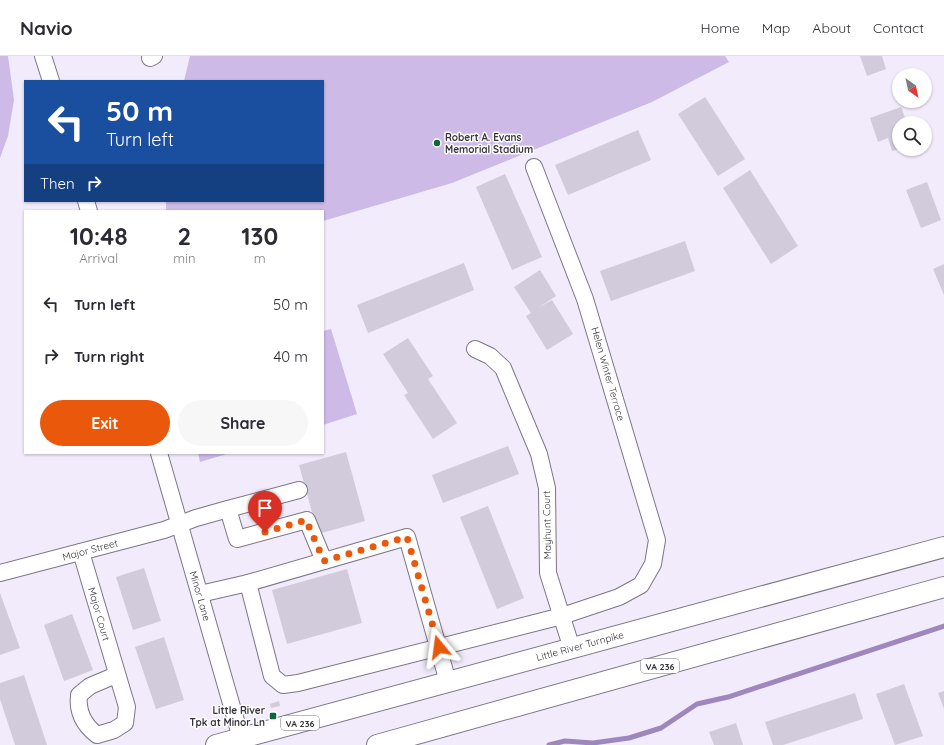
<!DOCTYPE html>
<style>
:root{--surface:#fff;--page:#f7f7f7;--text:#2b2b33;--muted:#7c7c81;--line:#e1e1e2;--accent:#ea580c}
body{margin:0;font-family:Quicksand,sans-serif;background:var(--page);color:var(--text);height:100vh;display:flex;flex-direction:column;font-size:15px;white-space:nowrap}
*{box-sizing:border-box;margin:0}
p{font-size:13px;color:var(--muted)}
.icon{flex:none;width:22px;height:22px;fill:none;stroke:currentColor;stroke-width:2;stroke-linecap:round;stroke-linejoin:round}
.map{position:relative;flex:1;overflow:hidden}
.side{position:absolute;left:24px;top:154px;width:300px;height:244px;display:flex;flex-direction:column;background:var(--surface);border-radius:0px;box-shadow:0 1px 3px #0004}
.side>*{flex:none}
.hud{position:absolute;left:24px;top:24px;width:300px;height:122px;border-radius:0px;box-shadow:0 1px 3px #0004;background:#1a4fa0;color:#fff;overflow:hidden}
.needle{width:26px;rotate:147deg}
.tools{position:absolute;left:892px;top:12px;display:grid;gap:8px}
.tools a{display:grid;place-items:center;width:40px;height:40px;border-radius:50%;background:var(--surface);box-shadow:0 1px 3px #0004;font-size:20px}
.pin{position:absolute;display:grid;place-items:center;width:34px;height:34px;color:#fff;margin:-41px -17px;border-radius:50% 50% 50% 0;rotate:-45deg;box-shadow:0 0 4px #0007}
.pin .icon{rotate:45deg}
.me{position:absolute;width:44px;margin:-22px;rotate:344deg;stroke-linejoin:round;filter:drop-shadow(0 0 3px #0008)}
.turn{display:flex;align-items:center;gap:14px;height:84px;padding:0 16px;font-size:18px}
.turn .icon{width:52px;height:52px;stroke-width:2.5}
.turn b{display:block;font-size:28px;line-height:34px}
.then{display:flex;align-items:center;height:38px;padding:0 16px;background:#0003;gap:8px;font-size:15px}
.eta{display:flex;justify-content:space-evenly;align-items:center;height:68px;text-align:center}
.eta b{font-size:24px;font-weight:800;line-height:28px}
.cta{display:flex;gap:8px;margin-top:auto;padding:8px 16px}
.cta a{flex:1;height:46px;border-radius:24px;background:var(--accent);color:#fff;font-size:16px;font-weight:800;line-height:46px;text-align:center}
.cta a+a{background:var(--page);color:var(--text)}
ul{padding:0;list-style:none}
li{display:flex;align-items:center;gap:12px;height:52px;padding:0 16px}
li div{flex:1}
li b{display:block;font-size:15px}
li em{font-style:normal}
header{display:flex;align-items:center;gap:24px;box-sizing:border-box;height:56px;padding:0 20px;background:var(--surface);border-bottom:1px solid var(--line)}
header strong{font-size:19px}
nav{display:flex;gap:22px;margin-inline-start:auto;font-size:14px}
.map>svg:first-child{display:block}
.green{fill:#cdbae7}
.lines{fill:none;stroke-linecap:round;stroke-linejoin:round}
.stream{stroke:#9e87bc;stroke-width:5}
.building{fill:#d2cbdc}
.minor-casing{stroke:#7c7685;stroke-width:18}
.major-casing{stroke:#7c7685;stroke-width:22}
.minor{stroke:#fff;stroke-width:16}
.major{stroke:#fff;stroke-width:20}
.route{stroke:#ea580c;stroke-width:7;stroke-dasharray:0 12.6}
.poi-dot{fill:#0f6739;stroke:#fff;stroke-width:1.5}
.labels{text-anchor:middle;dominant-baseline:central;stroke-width:3;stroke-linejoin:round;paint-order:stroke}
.shield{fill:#fff;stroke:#737176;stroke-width:1}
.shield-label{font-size:9px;font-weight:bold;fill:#37343b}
.poi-label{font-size:10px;font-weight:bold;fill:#37343b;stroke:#fff;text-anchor:start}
.street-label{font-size:10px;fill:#37343b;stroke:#fff}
</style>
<header>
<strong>Navio</strong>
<nav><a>Home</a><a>Map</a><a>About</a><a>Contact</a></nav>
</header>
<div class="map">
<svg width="944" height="689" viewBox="0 0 944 689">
<rect width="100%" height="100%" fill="#f2ebfc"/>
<g class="green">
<polygon points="0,0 8,0 14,44 8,80 0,102"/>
<polygon points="190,0 725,0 729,6 652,46 452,127 323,165 323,155 166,155 166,145 323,145 323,25 184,25"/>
<polygon points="331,273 357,358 323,369 323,275"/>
<polygon points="198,397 230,397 200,406"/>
</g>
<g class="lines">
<polyline class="stream" points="549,689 565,685 593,687 629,682 661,672 697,648 728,641 944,570"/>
</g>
<g class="building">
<polygon points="860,0 882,0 886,13 867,20"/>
<polygon points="705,41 745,103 718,120 678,58"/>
<polygon points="901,51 907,67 899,67 899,93 892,95 888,82 878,86 870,62"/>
<polygon points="638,74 651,104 568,139 555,109"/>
<polygon points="750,114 798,190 771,208 723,132"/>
<polygon points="505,118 542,201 512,214 476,131"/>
<polygon points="927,126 941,164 921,172 906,134"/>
<polygon points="685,185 695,215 611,245 600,215"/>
<polygon points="464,207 474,234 368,277 357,249"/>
<polygon points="944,208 944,239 933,213"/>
<polygon points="540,214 556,240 538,252 552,244 573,278 547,294 526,260 531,257 514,231"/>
<polygon points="408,282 433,320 428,323 457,367 433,383 404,339 408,337 383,298"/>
<polygon points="508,390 519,418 443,447 432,419"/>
<polygon points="346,396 365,465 318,478 299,409"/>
<polygon points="488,450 524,542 497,553 460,461"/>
<polygon points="144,512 161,565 133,574 116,521"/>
<polygon points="347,513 362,567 287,588 272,534"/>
<polygon points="0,537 20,592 0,599"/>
<polygon points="72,558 93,614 64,625 44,569"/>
<polygon points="164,581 184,644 156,653 135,591"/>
<polygon points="24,619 47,689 15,689 0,643 0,627"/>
<polygon points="904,628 923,680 895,689 876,638"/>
<polygon points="944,635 944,653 938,637"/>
<polygon points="855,637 863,663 783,689 773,689 765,666"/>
<polygon points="279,645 280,650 271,652 270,648"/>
<polygon points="736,667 743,689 714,689 709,676"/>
</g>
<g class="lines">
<g class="minor-casing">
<g id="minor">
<polyline points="43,0 51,25"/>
<polyline points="150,2 154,0"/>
<polyline points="86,145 89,155"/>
<polyline points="475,293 490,300 503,312 539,398 547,432 548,517 572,593"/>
<polyline points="159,397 243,689"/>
<polyline points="299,434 228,453 237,483 307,464 324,505"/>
<path d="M81,496L127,651L125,667L114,674L97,679C84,669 77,656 79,639L90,630L116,619"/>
<polyline points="0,517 164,474 196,462 228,453"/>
<polyline points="248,527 272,620 283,629 298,627 562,560 619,541 641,529 653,508 657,484 585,243 534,111"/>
<polyline points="200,538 248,527 407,481 448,626"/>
</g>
</g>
<g class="major-casing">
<g id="major">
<polyline points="216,689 944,491"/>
<polyline points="377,689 944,531"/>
</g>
</g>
<use href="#minor" class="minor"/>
<use href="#major" class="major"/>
</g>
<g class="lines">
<polyline class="route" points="265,476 306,464 324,505 407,481 439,591"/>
</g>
<g class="poi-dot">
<circle cx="437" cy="87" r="4"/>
<rect x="269" y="656" width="8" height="8" rx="2"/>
</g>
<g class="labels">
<g class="shield">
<rect x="641" y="603" width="38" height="14" rx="3"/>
<rect x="281" y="660" width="38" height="14" rx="3"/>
</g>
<g class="shield-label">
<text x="660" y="610">VA 236</text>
<text x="300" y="667">VA 236</text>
</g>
<g class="poi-label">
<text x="445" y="81">Robert A. Evans<tspan x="445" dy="12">Memorial Stadium</tspan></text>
<text x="265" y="654" text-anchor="end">Little River<tspan x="265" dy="12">Tpk at Minor Ln</tspan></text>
</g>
<g class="street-label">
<text transform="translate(608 318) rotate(74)">Helen Winter Terrace</text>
<text transform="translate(547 469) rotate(-91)">Mayhunt Court</text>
<text transform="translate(90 494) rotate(-15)">Major Street</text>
<text transform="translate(200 540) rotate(74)">Minor Lane</text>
<text transform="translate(99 558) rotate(74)">Major Court</text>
<text transform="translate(580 590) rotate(-15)">Little River Turnpike</text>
</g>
</g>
</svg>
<div class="tools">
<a><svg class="needle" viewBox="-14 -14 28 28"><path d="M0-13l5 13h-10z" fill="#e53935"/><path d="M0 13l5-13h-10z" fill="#7c7c81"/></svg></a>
<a><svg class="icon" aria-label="search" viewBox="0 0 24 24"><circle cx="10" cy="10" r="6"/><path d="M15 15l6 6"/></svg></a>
</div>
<div class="pin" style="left:265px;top:476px;background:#d93025"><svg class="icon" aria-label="arrive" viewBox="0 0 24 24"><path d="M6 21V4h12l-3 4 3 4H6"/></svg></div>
<svg class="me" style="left:439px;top:591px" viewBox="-20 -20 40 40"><path d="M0-17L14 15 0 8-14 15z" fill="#ea580c" stroke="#fff" stroke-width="4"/></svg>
<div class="hud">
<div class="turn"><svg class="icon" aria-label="left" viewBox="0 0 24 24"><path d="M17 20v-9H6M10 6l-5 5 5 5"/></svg><div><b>50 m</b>Turn left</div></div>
<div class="then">Then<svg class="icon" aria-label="right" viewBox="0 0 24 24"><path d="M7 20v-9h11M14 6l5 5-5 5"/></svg></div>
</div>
<section class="side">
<div class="eta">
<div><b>10:48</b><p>Arrival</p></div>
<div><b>2</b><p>min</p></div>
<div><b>130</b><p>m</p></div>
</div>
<ul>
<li><svg class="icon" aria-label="left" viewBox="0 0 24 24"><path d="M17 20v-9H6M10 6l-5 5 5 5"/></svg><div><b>Turn left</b></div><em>50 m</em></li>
<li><svg class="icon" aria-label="right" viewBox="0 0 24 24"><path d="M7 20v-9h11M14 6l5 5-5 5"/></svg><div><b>Turn right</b></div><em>40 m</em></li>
</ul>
<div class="cta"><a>Exit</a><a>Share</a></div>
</section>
</div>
